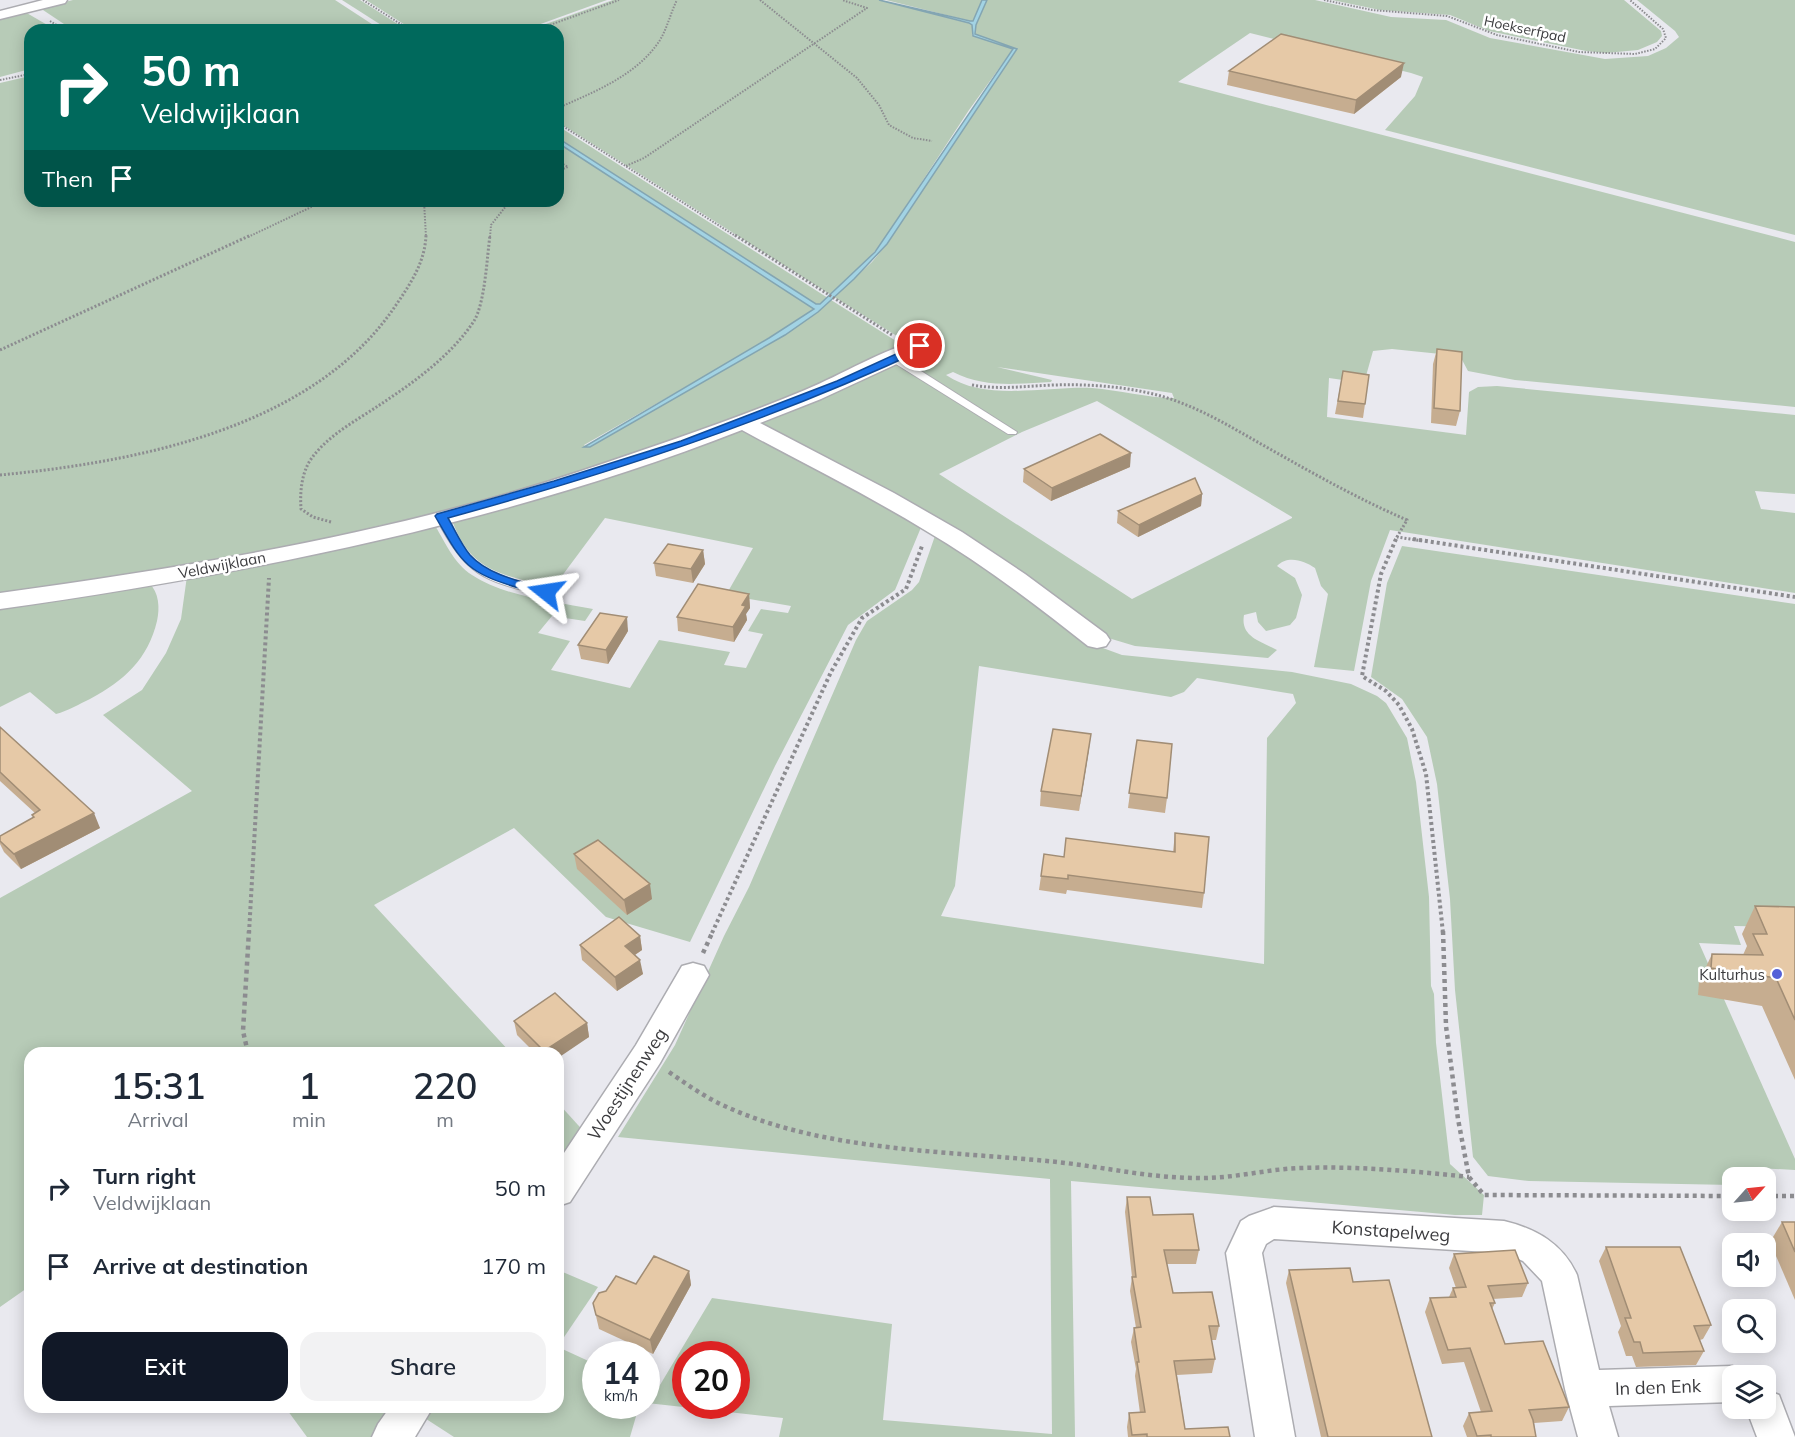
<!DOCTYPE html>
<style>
:root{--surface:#fff;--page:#f2f2f3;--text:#1f2937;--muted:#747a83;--accent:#111827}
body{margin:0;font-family:Mulish,sans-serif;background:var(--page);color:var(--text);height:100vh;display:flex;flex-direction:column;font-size:22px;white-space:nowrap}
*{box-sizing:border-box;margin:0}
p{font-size:20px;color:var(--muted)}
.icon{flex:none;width:33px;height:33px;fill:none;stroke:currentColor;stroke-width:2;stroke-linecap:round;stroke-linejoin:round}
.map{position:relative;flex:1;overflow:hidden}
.sheet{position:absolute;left:24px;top:1047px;width:540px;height:366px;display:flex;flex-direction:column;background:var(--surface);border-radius:18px;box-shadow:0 3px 15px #0003}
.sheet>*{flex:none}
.top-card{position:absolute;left:24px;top:24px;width:540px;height:183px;border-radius:18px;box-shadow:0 3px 15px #0003;background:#00695c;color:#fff;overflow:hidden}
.needle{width:39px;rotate:63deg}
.controls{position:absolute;left:1722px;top:1167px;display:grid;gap:12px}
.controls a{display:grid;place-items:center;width:54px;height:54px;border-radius:12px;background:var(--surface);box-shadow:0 3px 15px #0003;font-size:30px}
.speed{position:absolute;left:582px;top:1341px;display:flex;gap:12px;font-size:30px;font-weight:700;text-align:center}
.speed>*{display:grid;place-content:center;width:78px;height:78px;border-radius:50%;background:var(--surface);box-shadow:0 3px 15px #0003;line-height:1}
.speed small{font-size:15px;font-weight:400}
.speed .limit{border:9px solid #d22;background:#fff;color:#111}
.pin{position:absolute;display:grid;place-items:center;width:51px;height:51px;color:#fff;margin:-26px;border:3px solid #fff;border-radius:50%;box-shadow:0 2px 6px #0007}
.me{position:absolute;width:66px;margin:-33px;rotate:285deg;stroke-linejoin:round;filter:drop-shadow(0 0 4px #0008)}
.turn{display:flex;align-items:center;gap:21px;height:126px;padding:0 18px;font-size:27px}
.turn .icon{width:78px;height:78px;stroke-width:2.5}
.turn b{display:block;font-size:42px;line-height:51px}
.then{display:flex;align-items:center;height:57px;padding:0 18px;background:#0003;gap:12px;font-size:22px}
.eta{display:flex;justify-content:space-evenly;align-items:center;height:102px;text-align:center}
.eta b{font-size:36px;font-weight:600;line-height:42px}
.button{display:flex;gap:12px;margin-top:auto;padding:12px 18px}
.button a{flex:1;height:69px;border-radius:18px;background:var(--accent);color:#fff;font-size:24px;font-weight:600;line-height:69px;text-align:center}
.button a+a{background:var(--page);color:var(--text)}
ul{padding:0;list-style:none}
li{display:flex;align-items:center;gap:18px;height:78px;padding:0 18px}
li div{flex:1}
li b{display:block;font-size:22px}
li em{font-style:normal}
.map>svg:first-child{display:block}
.green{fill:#b7cbb7;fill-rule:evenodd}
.water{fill:#a2d3e4;stroke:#83a5b2;stroke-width:1.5}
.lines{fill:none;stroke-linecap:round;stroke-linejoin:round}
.lane-casing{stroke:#acacb1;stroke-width:2}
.street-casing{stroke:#acacb1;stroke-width:3}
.path-far3{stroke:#8c8c90;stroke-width:2;stroke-dasharray:1.5 1.5;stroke-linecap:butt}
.path-far2{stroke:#8c8c90;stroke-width:3;stroke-dasharray:2 2;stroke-linecap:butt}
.path-far1{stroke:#8c8c90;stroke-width:4;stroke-dasharray:3 3;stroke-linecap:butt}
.path{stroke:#8c8c90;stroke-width:4.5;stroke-dasharray:4 4;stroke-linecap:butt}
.lane{fill:#fff;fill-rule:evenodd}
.street{fill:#fff;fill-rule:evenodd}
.wall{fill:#c6ad90}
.shaded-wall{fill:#a18d75}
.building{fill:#e6c9a7;stroke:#a18d75;stroke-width:1.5}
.route{fill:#1a73e8;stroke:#114b97;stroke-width:1.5}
.poi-dot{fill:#5461d8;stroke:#fff;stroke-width:2}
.labels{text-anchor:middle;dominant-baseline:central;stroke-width:5;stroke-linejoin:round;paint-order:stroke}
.far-street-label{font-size:14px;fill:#3b3b3e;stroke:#fff}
.street-label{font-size:15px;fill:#3b3b3e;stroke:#fff}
.poi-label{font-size:15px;fill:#3b3b3e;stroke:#fff;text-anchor:end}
.near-street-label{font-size:18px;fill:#3b3b3e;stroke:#fff}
</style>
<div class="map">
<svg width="1795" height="1437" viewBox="0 0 1795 1437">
<rect width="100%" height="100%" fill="#e9e9ef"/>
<g class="green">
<polygon points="73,0 335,0 381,30 73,30 40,8"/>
<polygon points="342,0 360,0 407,30 389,30"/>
<polygon points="366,0 607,0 524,30 413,30"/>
<polygon points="613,0 879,0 969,23 972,25 972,35 1013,49 969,110 881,244 868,259 831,295 558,122 558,30 529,30"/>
<polygon points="886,0 982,0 973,21 970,21"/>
<path d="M987,0H1315L1391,17L1446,20L1490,38L1605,59L1648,56L1666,48L1679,37L1675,31L1637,0H1795V235L1385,130L1415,96L1423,77L1411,73L1250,33L1178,82L1795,242V407L1515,380L1468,371L1460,356L1392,349L1373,351L1364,383L1329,378L1327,417L1466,435L1469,392L1478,387L1497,386L1795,415V494L1755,491L1761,509L1795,513V593L1390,530L1371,581L1354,671L1314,667L1328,594L1321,586L1315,568C1304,560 1287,555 1277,566L1295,578L1302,595L1296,618L1290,625L1266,631L1258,622L1256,612L1244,615C1240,637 1261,641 1277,650L1268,658L1135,646L1105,637L759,423L913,346L834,297L872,262L887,244L1017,49L975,34L976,25ZM997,367L1172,393L1174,398C1147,398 1119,390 1092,388C1045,386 985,402 946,375L953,372C985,388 1015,384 1051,382L1052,380ZM1097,401L1292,517V518L1132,599L939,474L1022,432Z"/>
<polygon points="1332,0 1624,0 1661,31 1662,36 1657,42 1638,50 1606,53 1586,51 1489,31 1450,15 1380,10"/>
<polygon points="25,12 56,30 30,30 30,69 0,77 0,18"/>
<polygon points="30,76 30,201 558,201 558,143 815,309 745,353 584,445 586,447 767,345 818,312 831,300 904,346 837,381 682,440 488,500 269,552 0,596 0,83"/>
<polygon points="558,126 828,298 820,304 816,304 558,138"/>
<path d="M741,430H748L922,525L895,590L848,625L775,766L690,942L606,917L514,828L374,905L511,1053H30V1286L0,1307V898L192,791L103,715L142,690L166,653L181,619L187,576L433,522C444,540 454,564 472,575C503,596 556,602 593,609L585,621L552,616L538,633L570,641L551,670L630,688L659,640L730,652L724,665L746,668L763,634L748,631L761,609L788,613L791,606L726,595L753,548L605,518L553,588C504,574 471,574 452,520Z"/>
<path d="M936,533L1092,644L1122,655L1292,672L1351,684L1377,696L1386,703L1407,738L1416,782L1429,897L1431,986L1434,994L1436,1043L1450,1164L1484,1195L1482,1215H1455L1071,1181L1075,1437H779L783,1418L647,1403V1386L657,1390L712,1298L892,1324L883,1420L1052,1434L1050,1179L618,1137L675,1045L724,936L749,887L856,640L867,621L912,590L919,582ZM979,666L1171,697L1184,692L1197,678L1293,694L1296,703L1267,738L1264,964L941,916L955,886ZM686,1354H736V1406H686Z"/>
<polygon points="1402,546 1795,604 1795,927 1734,926 1741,945 1699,943 1795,1159 1795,1170 1758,1168 1748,1177 1732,1178 1732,1185 1529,1181 1488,1176 1473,1157 1455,990 1450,899 1437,784 1427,737 1402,699 1371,677 1387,583"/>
<path d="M149,583C159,592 160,608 157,621C148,659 124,681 90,699C79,704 68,711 56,714L30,692L0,707V605Z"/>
<polygon points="558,1103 588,1136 558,1180"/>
<polygon points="558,1270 598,1287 558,1346"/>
<polygon points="558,1347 595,1364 596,1406 639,1406 630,1437 454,1437 420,1415 426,1407 558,1407"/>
<polygon points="285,1407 402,1407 380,1437 307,1437"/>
</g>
<polygon class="water" points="879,0 970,21 973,21 982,0 987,0 976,25 975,34 1017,49 887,244 854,279 818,312 785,335 590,447 584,447 769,338 814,309 558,143 558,138 816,304 820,304 875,252 1013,49 973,36 972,25 969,23"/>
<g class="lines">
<g class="lane-casing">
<g id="lane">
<polygon points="895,356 899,357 1017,432 1016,434 1008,434 891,361 891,357"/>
<path d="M441,512L445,514C453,525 457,539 466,551C485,576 521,582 550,589L552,592L550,595L546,596C481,580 467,577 435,516Z"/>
</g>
</g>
<g class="street-casing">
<g id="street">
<polygon points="43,0 67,0 65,3 0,19 0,11"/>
<path d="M920,340L927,342L930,346L927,350L821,399L760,423L894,493L962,532L1025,574L1106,634L1110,640L1106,646L1097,648L1088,646C1035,604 981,563 923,529C864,493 802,463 742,430C504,523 252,573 0,609V593C196,566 395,533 584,470C658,445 733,420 805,390C841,375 884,349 920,340Z"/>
<polygon points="693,963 704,966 709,975 704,984 660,1063 570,1202 558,1206 558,1162 636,1045 682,966"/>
<path d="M1274,1207L1504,1221C1537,1229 1563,1244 1577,1275L1599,1370L1732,1366L1746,1371L1748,1376H1732V1402L1609,1406L1618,1437H1578L1565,1389L1542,1281L1523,1261L1504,1253L1274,1239L1266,1244L1262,1253L1295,1437H1255L1226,1253L1241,1221L1249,1216Z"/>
<polygon points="1766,1390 1779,1395 1795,1437 1757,1437 1746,1408 1766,1408"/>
<polygon points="390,1407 433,1407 415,1437 372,1437 378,1424"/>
</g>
</g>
<g class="path-far3">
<polyline points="363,0 410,30"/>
<polyline points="760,0 857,78 879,105 889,125 913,138 932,141"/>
<polyline points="1324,0 1372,10 1447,16 1497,35 1579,52 1635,54 1655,49 1666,38 1663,29 1630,0"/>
<polyline points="50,21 65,30"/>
<polyline points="536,30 619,0"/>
<polyline points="0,80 30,74"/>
<path d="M558,108C594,92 635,76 658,43C667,30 670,14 677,0"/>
<polyline points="558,123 737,237"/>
<polyline points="558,161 568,167 558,171"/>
<polyline points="626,166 644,158 867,8 842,0"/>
<polyline points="424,201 426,237"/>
<polyline points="248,237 324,201"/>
<polyline points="490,237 491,225 510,201"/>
</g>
<g class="path-far2">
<polyline points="735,235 892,335"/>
<polyline points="0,350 251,235"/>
<path d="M972,385C1000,390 1026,386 1054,385C1086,384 1118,386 1149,393C1190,402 1226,424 1261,444C1309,471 1356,498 1407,520L1397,537"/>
<path d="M0,475C137,462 314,428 396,305C411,283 425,262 426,235"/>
<path d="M331,522L313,517L301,509C300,494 301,478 308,464C323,438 354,422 378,406C413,383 451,356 474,321C485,303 487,257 490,235"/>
<polyline points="1395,541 1397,537 1423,541"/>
</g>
<g class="path-far1">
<polyline points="1396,539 1381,574 1362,676 1386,691 1399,705 1412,729 1426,774 1443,933"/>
<polyline points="1413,539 1795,597"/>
<polyline points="249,933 269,578"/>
<polyline points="712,933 831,672 862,618 906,589 922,546"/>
</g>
<g class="path">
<polyline points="1443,931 1446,1026 1458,1119 1469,1177 1484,1195 1732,1196"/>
<polyline points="703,953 713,931"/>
<polyline points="248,1053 243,1031 249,931"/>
<path d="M669,1072C688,1085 706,1098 727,1107C826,1152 951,1151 1057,1162C1104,1167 1150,1178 1197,1178C1233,1179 1266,1169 1301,1168C1357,1166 1413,1171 1469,1177"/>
<polyline points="1766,1196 1795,1196"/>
</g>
<use href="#lane" class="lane"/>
<use href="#street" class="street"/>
</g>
<g class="wall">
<polygon points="1229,71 1401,77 1354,114 1227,85"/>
<polygon points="1437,349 1460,411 1456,426 1431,423 1433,364"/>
<polygon points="1343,371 1365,404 1363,418 1335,414"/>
<polygon points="1130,467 1051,501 1023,482 1024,469"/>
<polygon points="1202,494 1201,506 1138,537 1117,523 1118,511"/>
<polygon points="703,550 705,564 693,583 656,576 654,563"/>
<polygon points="749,594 750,608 746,614 747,620 734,642 678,631 677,617"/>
<polygon points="628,631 608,664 581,659 578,645"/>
<polygon points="0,727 100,828 21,869 4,852 0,844 0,836 33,818 32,815 35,813 0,781"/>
<polygon points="1137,740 1167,798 1165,813 1128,808"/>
<polygon points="1089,749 1079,811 1040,806 1041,791"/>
<polygon points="1175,833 1204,893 1202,908 1067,890 1066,894 1039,890 1041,876 1064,857 1173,852"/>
<polygon points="574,854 652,899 627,915 577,869"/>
<polygon points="1755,906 1795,907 1795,1080 1762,1006 1698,995 1699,982 1712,954 1743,955 1747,946 1742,934"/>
<polygon points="640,936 642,950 635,955 643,974 617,991 582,960 580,945"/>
<polygon points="514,1021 587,1023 589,1037 558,1053 535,1053 517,1035"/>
<polygon points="1127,1197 1153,1215 1199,1250 1196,1264 1167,1264 1173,1293 1219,1326 1216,1340 1211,1340 1215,1359 1212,1373 1177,1375 1185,1429 1230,1437 1128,1437 1127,1427 1129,1413 1140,1413 1135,1376 1136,1369 1131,1342 1134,1328 1136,1328 1130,1291 1132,1277 1125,1212"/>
<polygon points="1782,1222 1795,1222 1795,1300 1770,1242"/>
<polygon points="1606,1247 1711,1325 1703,1339 1700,1340 1704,1351 1696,1365 1636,1367 1632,1356 1626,1356 1618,1332 1621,1326 1599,1261"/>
<polygon points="1454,1254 1528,1283 1522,1297 1493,1299 1495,1303 1492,1309 1505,1344 1569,1407 1562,1421 1534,1423 1536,1437 1467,1437 1463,1426 1469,1413 1481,1412 1464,1362 1442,1364 1425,1312 1430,1298 1449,1297 1453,1288 1456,1288 1449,1268"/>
<polygon points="1289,1270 1353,1282 1432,1437 1321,1437 1286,1283"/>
<polygon points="689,1271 691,1285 653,1354 599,1329 593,1303 636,1284"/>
</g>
<g class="shaded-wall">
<polygon points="1404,63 1401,77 1354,114 1356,100"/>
<polygon points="1131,453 1130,467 1051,501 1052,488"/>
<polygon points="1202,494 1201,506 1138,537 1139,525"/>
<polygon points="703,550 705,564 693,583 691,569"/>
<polygon points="749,594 750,608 746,614 747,620 734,642 733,627 742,605"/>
<polygon points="627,617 628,631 608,664 606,650"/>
<polygon points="1091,734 1089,749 1079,811 1081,796"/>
<polygon points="94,813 100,828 21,869 14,854"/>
<polygon points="650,884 652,899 627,915 624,900"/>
<polygon points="640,936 642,950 627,960 625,946"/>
<polygon points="640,960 643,974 617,991 615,977"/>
<polygon points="587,1023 589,1037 558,1058 558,1053 545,1053 544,1051"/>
<polygon points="689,1271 691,1285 653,1354 650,1340"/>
</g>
<g class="building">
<polygon points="1281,34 1404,63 1356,100 1229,71"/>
<polygon points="1437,349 1462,352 1460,411 1434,408"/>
<polygon points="1343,371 1369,375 1365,404 1338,401"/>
<polygon points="1100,434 1131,453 1052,488 1024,469"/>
<polygon points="1195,478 1202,494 1139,525 1118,511"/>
<polygon points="668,544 703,550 691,569 654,563"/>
<polygon points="698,584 749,594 742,605 746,606 733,627 677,617"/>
<polygon points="600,613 627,617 606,650 578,645"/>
<polygon points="0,727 94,813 14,854 0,841 0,836 34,817 32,815 40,810 0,772"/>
<polygon points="1053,729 1091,734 1081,796 1041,791"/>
<polygon points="1137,740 1172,744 1167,798 1129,793"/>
<polygon points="1175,833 1209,837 1204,893 1068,875 1068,879 1041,876 1044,854 1064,857 1066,838 1175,852"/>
<polygon points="598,840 650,884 624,900 574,854"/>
<polygon points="1755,906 1795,907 1795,1020 1776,978 1711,968 1712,954 1763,955 1753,934 1767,934"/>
<polygon points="619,917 640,936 625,946 640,960 615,977 580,945"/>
<polygon points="555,993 587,1023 544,1051 514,1021"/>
<polygon points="1127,1197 1150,1197 1153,1215 1193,1214 1199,1250 1164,1250 1173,1293 1212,1292 1219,1326 1209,1326 1215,1359 1174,1361 1185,1429 1228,1427 1230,1437 1147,1437 1147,1434 1132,1435 1129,1413 1145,1412 1137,1362 1139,1362 1134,1328 1141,1327 1132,1277 1136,1277"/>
<polygon points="1782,1222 1795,1222 1795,1252"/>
<polygon points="1606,1247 1680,1247 1711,1325 1694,1326 1704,1351 1643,1353 1640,1342 1634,1342 1625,1318 1631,1318"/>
<polygon points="1515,1250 1528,1283 1488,1286 1495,1303 1490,1303 1505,1344 1543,1341 1569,1407 1529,1410 1533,1420 1536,1437 1491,1437 1491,1435 1477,1436 1469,1413 1492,1411 1470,1348 1448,1350 1430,1298 1456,1297 1453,1288 1466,1287 1454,1254"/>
<polygon points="654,1256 689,1271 650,1340 596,1315 593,1303 599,1293 606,1291 616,1276 636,1284"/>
<polygon points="1350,1268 1353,1282 1389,1280 1432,1437 1328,1437 1289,1270"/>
</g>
<path class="route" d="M920,343L926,346L924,349C770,421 611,473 448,518C455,530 461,544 470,555C489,576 524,582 551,590L553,592L551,595C541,597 529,591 519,588C465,572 462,563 435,516L437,514L554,481L681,441L837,381Z"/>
<circle class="poi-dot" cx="1777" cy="974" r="6"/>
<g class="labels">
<g class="far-street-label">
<text transform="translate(1525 29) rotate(12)">Hoekserfpad</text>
</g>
<g class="street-label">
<text transform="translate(222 565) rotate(-11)">Veldwijklaan</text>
</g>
<g class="poi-label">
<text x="1765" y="974">Kulturhus</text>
</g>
<g class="near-street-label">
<text transform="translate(627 1084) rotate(-57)">Woestijnenweg</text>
<text transform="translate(1391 1231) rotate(4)">Konstapelweg</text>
<text transform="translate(1658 1387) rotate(-2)">In den Enk</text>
</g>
</g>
</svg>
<div class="controls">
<a><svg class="needle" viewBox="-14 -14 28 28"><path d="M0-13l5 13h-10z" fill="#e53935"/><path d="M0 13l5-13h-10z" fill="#747a83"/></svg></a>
<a><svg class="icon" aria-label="sound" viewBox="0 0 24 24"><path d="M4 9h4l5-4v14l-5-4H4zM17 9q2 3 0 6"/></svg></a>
<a><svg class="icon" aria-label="search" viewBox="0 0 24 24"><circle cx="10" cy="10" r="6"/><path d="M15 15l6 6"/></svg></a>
<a><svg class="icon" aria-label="layers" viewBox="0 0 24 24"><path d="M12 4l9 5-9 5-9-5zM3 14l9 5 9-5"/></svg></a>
</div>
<div class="speed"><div>14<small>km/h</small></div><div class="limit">20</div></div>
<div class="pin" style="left:920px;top:346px;background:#d93025"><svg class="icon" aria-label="arrive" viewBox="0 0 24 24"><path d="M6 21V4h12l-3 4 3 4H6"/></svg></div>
<svg class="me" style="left:546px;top:592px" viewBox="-20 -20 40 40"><path d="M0-17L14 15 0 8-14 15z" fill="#1a73e8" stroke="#fff" stroke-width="4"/></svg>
<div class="top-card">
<div class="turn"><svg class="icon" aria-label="right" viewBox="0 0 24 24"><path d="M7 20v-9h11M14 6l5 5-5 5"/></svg><div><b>50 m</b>Veldwijklaan</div></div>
<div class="then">Then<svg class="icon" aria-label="arrive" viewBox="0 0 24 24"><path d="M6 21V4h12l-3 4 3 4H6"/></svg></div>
</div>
<section class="sheet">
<div class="eta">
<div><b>15:31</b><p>Arrival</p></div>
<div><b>1</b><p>min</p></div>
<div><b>220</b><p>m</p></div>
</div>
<ul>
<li><svg class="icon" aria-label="right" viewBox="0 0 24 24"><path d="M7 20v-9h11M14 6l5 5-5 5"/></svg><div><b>Turn right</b><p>Veldwijklaan</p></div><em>50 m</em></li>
<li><svg class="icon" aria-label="arrive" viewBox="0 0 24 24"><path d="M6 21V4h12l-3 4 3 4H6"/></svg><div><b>Arrive at destination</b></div><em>170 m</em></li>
</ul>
<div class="button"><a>Exit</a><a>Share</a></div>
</section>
</div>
